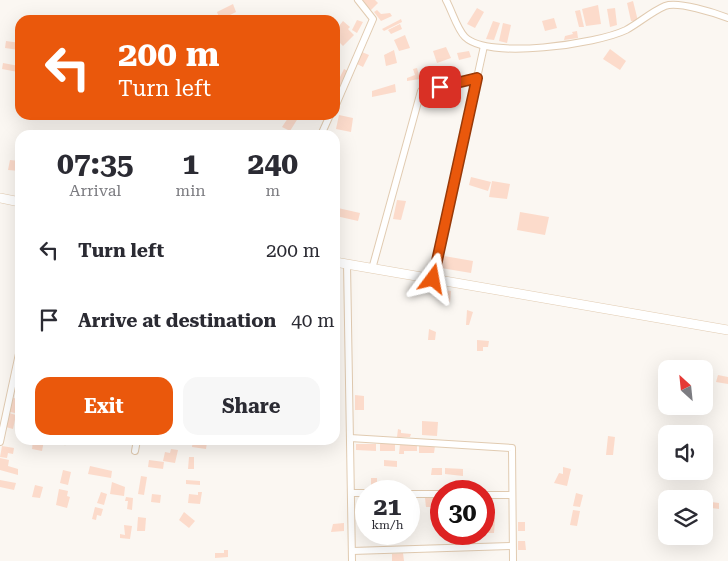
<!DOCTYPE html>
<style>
:root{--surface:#fff;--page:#f7f7f7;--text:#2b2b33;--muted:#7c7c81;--accent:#ea580c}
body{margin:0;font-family:"Roboto Serif",serif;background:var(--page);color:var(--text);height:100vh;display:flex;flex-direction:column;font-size:19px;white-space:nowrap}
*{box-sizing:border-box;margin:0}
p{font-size:16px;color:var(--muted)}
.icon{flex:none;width:28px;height:28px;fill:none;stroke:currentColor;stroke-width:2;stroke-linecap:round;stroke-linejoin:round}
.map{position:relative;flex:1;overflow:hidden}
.panel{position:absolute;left:15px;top:130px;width:325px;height:315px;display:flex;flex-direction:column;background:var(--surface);border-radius:15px;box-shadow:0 5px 20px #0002}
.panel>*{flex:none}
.top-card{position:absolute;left:15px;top:15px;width:325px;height:105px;border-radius:15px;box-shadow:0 5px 20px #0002;background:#ea580c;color:#fff;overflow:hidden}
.needle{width:32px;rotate:333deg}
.fabs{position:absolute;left:658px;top:360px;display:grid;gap:10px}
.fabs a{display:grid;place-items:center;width:55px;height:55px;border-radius:10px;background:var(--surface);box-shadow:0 5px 20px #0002;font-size:25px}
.speed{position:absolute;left:355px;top:480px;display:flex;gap:10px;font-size:25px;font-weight:700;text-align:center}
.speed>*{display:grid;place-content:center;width:65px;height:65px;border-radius:50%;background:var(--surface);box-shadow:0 5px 20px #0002;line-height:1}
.speed small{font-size:12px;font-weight:400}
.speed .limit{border:8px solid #d22;background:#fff;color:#111}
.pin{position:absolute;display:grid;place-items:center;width:42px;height:42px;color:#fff;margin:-21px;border-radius:10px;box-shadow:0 2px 8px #0006}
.me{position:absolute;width:55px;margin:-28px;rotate:13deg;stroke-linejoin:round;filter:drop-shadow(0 0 4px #0008)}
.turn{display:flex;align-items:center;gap:18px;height:105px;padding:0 20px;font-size:22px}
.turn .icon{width:65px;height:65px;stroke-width:2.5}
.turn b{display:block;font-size:35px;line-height:42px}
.eta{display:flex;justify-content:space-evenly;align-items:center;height:85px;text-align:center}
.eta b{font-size:30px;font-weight:700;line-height:35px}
.cta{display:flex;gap:10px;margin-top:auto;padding:10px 20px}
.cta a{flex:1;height:58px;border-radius:15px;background:var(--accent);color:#fff;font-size:20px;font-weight:700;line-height:58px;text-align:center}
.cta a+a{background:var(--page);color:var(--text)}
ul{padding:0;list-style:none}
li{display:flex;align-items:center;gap:15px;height:70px;padding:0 20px}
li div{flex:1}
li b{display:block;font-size:19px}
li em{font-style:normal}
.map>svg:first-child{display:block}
.building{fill:#fcdbcb}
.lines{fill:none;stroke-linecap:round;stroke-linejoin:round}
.street-casing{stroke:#e1cbb1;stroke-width:8}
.secondary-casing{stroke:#e1cbb1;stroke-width:10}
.street{stroke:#fff;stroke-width:6}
.secondary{stroke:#fff;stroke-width:9}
.route-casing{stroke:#983908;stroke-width:12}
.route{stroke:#ea580c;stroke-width:9}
</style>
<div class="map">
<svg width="728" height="561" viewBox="0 0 728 561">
<rect width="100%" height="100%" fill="#fbf7f2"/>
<g class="building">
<polygon points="361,0 375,0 378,3 371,10"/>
<polygon points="633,1 638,21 631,21 627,3"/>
<polygon points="233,4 236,12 220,20 217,12"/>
<polygon points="598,5 601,24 586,26 582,9"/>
<polygon points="477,8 484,12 475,28 467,24"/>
<polygon points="615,8 617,25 610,27 607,9"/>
<polygon points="377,10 381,14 390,13 392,16 381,21 374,12"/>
<polygon points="580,10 584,27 579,27 575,11"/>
<polygon points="554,18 557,28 545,31 542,21"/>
<polygon points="401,19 402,22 384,31 382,29"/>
<polygon points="357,20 363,22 357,33 352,30"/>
<polygon points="343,21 350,27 348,29 354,35 343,46 335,38 335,31"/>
<polygon points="493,21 500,23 494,40 486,39"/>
<polygon points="503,23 511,25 507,43 499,41"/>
<polygon points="400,24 402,29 391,34 388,30"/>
<polygon points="577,31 578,38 564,40 565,36 573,34 572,32"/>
<polygon points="405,35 410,48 399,51 394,40"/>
<polygon points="6,41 20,43 19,50 5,48"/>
<polygon points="446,47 451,58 437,63 433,51"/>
<polygon points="610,49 626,61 620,70 603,59"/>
<polygon points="394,50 397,63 386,66 384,55"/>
<polygon points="469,51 471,57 459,60 457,53"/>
<polygon points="362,52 369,55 363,67 357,64"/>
<polygon points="3,63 19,66 18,72 2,69"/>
<polygon points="417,68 420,79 407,81 407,78 415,75 413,69"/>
<polygon points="344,69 350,72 338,96 335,94 335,89 339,84 337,83"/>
<polygon points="395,84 396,92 372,97 372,91"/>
<polygon points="290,115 300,115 290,131 282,127"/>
<polygon points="339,115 353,118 351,132 336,129"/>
<polygon points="10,160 20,161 20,171 8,170"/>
<polygon points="471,177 491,182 488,191 469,185"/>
<polygon points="492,181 510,184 507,199 489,197"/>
<polygon points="397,200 406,201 401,220 393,219"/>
<polygon points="338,208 360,213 358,221 336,216"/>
<polygon points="520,212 549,217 545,235 517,230"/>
<polygon points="444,256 473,261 471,273 441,268"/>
<polygon points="437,289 451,291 450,302 445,301 446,296 436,294"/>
<polygon points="467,310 473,312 469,325 466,325"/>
<polygon points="429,329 436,332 435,340 428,340"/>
<polygon points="477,340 489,341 488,347 483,347 483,351 477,351"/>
<polygon points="718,375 728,377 728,384 716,382"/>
<polygon points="355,395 364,396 364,410 355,410"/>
<polygon points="13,398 20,399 20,414 10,412"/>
<polygon points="9,413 16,415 13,429 6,427"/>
<polygon points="422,421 438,422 437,436 422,435"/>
<polygon points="398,429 401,430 401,433 411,434 410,437 397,437"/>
<polygon points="608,436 615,437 613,455 606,455"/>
<polygon points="33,440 44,440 42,451 32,449"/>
<polygon points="193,440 207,442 206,449 192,447"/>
<polygon points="356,444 376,444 376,451 356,450"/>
<rect x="380" y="444" width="15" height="7"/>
<polygon points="400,444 417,445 417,451 404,451 404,454 399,454"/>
<polygon points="419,445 435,446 434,453 419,453"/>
<polygon points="2,446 14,448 13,454 8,453 7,458 0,457"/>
<polygon points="171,449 178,450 175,463 163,461 165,452 170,453"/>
<polygon points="189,457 194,457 194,469 188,469"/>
<polygon points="0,458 9,460 8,466 18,469 18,475 0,470"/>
<polygon points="149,460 164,462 163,469 148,467"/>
<polygon points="384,460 397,461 397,467 384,466"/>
<polygon points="90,466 112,471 111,478 88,474"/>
<polygon points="563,467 571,469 567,486 554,483 559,473 563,474"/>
<polygon points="432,468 442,468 442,475 431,475"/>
<polygon points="445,468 463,469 463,476 445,474"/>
<polygon points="63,470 71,472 68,485 60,483"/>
<polygon points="141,476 147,477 144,495 138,494"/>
<rect x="371" y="478" width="6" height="11"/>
<polygon points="0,480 16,483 14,490 0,487"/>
<polygon points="186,480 200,481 200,485 186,484"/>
<polygon points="112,482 125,487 124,496 110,494"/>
<polygon points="35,485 43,487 40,498 32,497"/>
<polygon points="59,489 68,491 67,496 70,497 67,508 56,505"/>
<polygon points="101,492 107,494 104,505 97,503"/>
<polygon points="198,492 202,492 200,504 188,503 189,494 198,495"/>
<polygon points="576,493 583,495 580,507 573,506"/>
<polygon points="152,494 161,495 160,503 151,502"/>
<polygon points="126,497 133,498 132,510 127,509 128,501 125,501"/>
<polygon points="425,498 434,498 434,507 426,507"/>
<polygon points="704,501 719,503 719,509 704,507"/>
<polygon points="95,507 103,509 101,516 97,515 96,520 92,519"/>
<polygon points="573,510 580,511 577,526 570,525"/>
<polygon points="184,512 195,521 189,528 179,520"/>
<polygon points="138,517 146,518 145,531 137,531"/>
<polygon points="488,519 495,520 494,533 488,533"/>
<rect x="518" y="522" width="7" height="9"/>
<polygon points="344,523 344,531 331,532 333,524"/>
<polygon points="124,525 132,526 130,539 120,538 120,534 125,535"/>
<polygon points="518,541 525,541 526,550 518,550"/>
<polygon points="224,550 228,550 228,557 215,558 215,553 224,553"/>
<polygon points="403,553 404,561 392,561 392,554"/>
</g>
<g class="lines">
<g class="street-casing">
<g id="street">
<path d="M446,0C452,11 457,29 465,37C489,60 597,44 626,30C639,23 651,12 665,6C678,1 715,13 728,18"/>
<polyline points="335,107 373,19 358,0"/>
<polyline points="321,135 330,115"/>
<polyline points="347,264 352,561"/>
<polyline points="372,269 421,91 477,78"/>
<polyline points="433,279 484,46"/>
<polyline points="350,438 512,448 513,561"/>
<polyline points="65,441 66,440"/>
<polyline points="0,442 20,349"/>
<polyline points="135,451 137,440"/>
<polyline points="351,493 366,493"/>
<polyline points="409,494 441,494"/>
<polyline points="484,495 512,495"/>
<polyline points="352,551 511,546"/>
</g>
</g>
<g class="secondary-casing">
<g id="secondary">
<polyline points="0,198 20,202"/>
<polyline points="335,262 728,330"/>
</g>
</g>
<use href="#street" class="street"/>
<use href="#secondary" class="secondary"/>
</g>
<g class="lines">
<g class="route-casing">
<polyline id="route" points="433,279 477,78 440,87"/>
</g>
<use href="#route" class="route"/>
</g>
</svg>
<div class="fabs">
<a><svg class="needle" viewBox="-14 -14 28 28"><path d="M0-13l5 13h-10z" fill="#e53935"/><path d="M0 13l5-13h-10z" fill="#7c7c81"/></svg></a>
<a><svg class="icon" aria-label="sound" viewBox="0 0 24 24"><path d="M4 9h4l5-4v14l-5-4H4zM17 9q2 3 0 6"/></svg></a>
<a><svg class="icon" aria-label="layers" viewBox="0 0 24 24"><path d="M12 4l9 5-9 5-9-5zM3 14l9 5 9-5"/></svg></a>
</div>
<div class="speed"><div>21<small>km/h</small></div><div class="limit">30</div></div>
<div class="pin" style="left:440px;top:87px;background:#d93025"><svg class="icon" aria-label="arrive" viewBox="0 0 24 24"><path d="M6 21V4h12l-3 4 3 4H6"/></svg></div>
<svg class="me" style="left:433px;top:279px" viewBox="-20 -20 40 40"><path d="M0-17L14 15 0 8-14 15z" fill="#ea580c" stroke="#fff" stroke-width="4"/></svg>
<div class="top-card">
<div class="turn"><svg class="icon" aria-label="left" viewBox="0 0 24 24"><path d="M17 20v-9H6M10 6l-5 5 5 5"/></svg><div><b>200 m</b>Turn left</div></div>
</div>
<section class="panel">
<div class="eta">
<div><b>07:35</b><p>Arrival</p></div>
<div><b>1</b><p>min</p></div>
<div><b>240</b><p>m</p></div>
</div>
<ul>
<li><svg class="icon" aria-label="left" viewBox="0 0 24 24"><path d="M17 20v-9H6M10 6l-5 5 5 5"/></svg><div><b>Turn left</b></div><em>200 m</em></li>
<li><svg class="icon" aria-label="arrive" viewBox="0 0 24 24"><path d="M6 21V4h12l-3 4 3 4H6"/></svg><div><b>Arrive at destination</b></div><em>40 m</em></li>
</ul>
<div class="cta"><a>Exit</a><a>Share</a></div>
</section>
</div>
